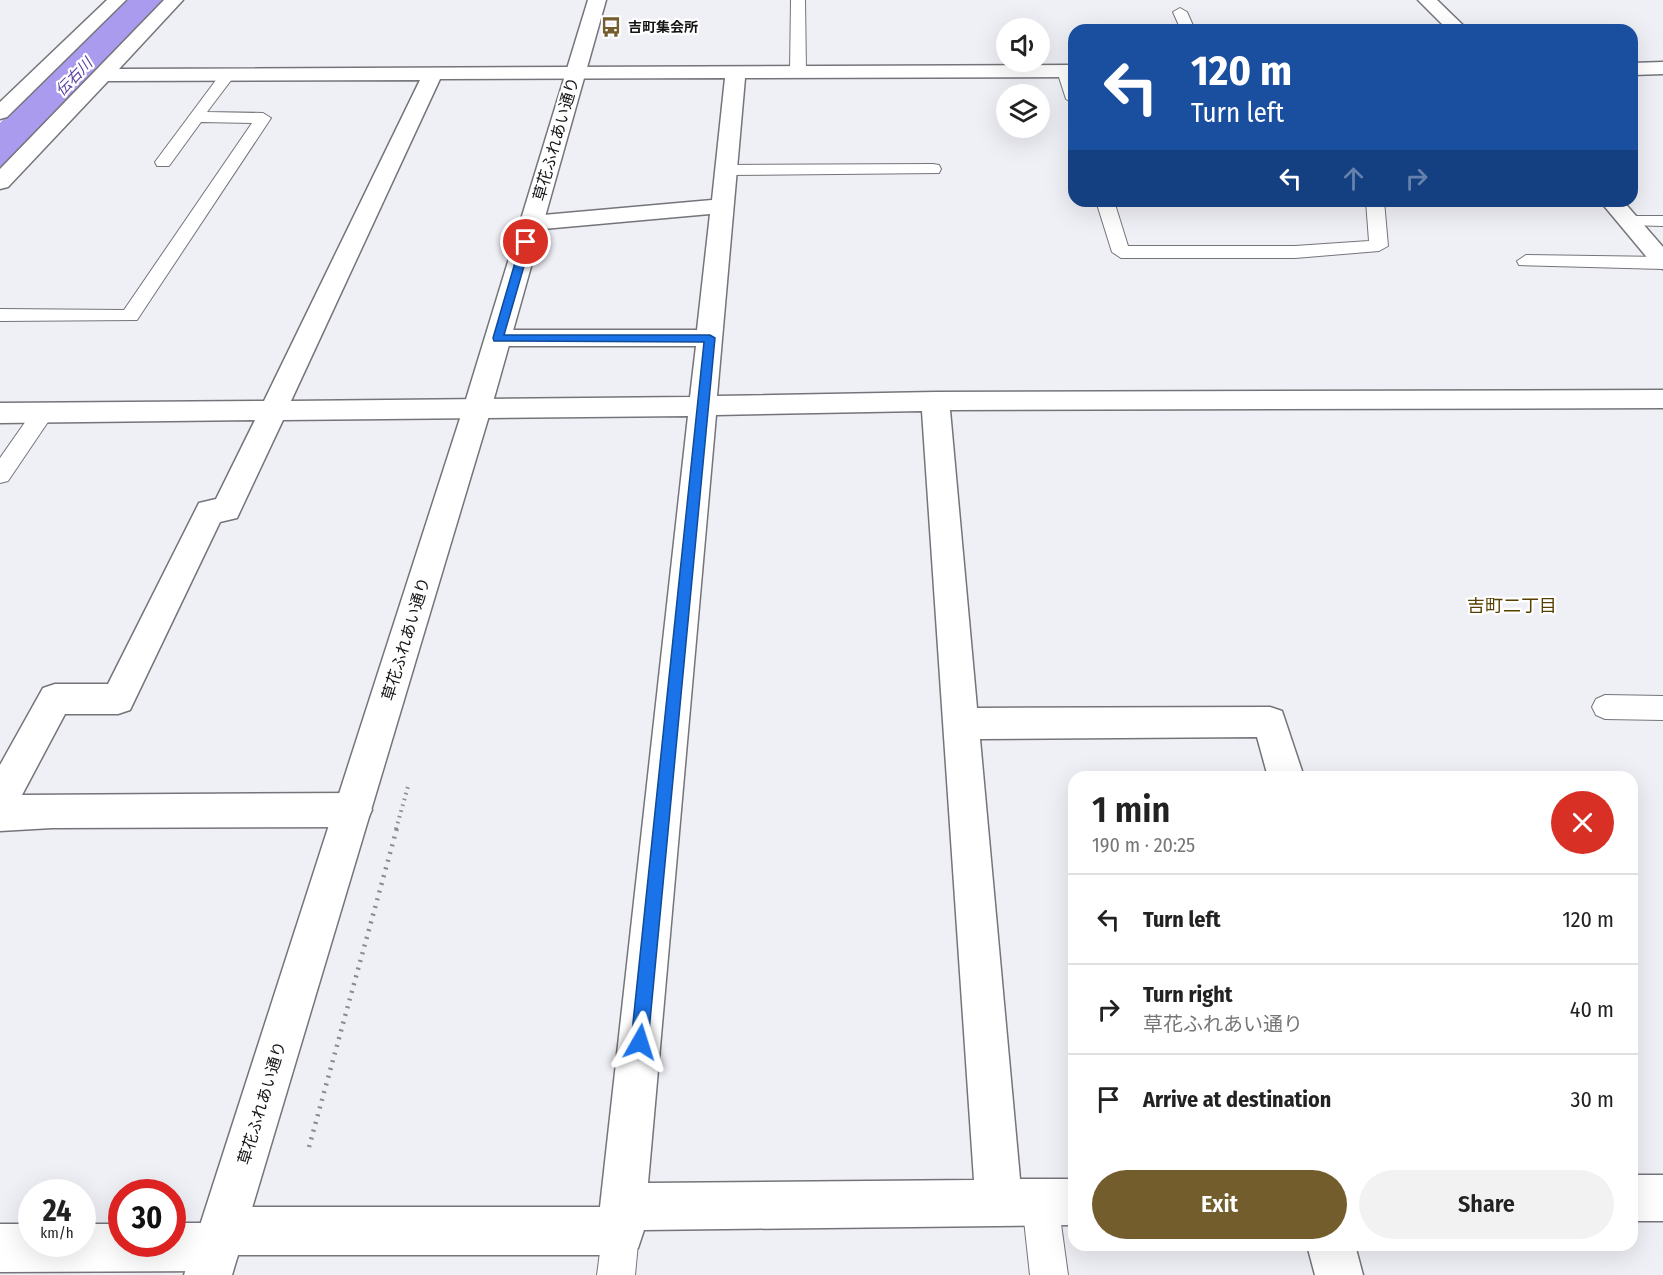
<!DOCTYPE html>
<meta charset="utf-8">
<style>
:root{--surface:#fff;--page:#f2f2f2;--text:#222;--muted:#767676;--line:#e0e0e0;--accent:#745d2d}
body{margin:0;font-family:"Fira Sans Condensed","Noto Sans JP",sans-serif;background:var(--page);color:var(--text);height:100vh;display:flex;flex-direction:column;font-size:22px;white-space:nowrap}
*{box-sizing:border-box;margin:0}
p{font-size:20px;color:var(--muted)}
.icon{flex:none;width:33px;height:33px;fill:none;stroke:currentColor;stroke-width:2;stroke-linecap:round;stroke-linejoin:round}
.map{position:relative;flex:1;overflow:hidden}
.details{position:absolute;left:1068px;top:771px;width:570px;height:480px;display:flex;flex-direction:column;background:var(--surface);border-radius:18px;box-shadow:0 6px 24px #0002}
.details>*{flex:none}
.hud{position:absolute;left:1068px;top:24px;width:570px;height:183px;border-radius:18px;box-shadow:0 6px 24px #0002;background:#1a4fa0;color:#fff;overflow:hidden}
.fabs{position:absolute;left:996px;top:18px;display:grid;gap:12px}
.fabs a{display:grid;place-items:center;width:54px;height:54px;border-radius:50%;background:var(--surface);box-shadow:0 6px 24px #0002;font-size:30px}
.speed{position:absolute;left:18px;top:1179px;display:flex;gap:12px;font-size:30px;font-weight:700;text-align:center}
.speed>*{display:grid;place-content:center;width:78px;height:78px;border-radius:50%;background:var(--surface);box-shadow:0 6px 24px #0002;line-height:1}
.speed small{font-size:15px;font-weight:400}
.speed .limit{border:9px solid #d22;background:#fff;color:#111}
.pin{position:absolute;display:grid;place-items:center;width:51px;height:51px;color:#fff;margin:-26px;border:3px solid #fff;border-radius:50%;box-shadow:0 2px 6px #0007}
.me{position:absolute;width:66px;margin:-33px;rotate:6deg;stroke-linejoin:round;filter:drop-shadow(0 0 4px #0008)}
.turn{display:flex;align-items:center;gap:21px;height:126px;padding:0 24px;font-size:27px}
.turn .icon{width:78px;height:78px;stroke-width:2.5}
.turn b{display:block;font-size:42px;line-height:51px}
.lanes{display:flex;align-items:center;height:57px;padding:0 24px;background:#0003;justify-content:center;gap:30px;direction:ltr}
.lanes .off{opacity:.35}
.round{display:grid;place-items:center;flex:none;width:63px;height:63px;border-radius:32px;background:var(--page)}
.overview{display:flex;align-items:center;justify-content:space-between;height:102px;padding:0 24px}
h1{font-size:36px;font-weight:600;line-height:45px}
.button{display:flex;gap:12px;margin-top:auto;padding:12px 24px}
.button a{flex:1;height:69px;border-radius:36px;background:var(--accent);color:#fff;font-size:24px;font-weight:600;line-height:69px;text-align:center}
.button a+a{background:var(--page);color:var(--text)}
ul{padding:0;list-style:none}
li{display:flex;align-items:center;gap:18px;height:90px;padding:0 24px;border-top:2px solid var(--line)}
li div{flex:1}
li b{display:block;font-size:22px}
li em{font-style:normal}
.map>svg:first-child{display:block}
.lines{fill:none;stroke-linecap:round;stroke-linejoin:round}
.river{fill:#ab9bef;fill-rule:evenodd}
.lane-casing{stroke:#75747a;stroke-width:2}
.street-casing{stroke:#75747a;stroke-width:3}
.secondary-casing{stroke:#75747a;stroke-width:3}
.path-far1{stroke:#8a8a8f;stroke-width:4;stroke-dasharray:1.5 4.5;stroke-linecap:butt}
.path{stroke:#8a8a8f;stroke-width:4.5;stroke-dasharray:2 6;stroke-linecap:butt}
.lane{fill:#fff;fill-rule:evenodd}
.street{fill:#fff;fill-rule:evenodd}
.secondary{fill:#fff;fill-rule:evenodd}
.route{fill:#1a73e8;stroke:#114b97;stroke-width:1.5}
.labels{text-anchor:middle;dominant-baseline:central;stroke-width:4.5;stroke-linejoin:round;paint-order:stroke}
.far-poi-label{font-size:14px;font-weight:bold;fill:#141416;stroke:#fff;text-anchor:start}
.far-water-label{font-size:15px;font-style:italic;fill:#5b41a2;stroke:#fff}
.street-label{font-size:16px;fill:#141416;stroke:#fff}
.neighbourhood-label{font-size:18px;fill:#573f00;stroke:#fff}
</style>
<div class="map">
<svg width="1663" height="1275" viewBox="0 0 1663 1275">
<rect width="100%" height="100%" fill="#efeff6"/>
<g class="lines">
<polygon class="river" points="122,0 171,0 20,166 0,171 0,123"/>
<g class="lane-casing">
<g id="lane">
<polygon points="791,0 805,0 806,71 798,76 790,71"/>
<polygon points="1180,8 1187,12 1195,30 1181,30 1173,12"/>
<polygon points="1065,66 1070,68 1074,76 1074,104 1066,99 1057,71"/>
<polygon points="227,70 235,75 207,112 263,113 271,118 137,320 0,321 0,309 124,310 252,123 201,122 169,166 157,166 155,162 222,72"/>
<polygon points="933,164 939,165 941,169 939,173 726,175 718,170 726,165"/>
<polygon points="1096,201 1114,201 1128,246 1295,246 1369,241 1366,201 1384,201 1388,246 1379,251 1295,258 1121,258 1112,252"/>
<polygon points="1628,216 1663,216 1663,226 1622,225 1619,221 1622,217"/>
<polygon points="1526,255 1663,257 1663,269 1519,265 1517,261"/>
<polygon points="43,406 51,408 54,413 8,481 0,483 0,458 35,408"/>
<polygon points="1605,695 1663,696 1663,720 1605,719 1596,715 1592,707 1596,699"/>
<polygon points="1040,1184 1053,1189 1058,1202 1068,1275 1030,1275 1022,1202 1027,1189"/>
<polygon points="622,1204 635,1209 640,1222 635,1275 597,1275 604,1222 609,1209"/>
</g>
</g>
<g class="street-casing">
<g id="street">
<polygon points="107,0 126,0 7,117 0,119 0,102"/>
<path d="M164,0H183L119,69L1074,65V77L745,78L717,396L935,392L1663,390V408L950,410L977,708L1270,707L1282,711L1304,777H1268L1257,737L980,739L1020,1179H1074V1225L644,1230L638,1248L621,1255H238L234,1264L217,1271L0,1272V1224H32V1244H82V1224H122V1244H172V1223H202L205,1214L222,1207H600L688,416L283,420L237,518L220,522L130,710L118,714H65L22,795L353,793L366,798L372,810L366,822L353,827L52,828L0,831V765L43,688L55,684H108L199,503L216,499L255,420L0,423V403L264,401L420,80L108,81L8,187L0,189V169ZM725,78L712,200L532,216L524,218L520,223L524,228L532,230L710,214L697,330H498L489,332L485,338L489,344L498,346H696L690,397L291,401L440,79ZM922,411L974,1180L648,1183L716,415Z"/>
<polygon points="1418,0 1437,0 1468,30 1448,30"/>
<polygon points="1663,62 1663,74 1632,75 1632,63"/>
<polygon points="1600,201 1623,201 1663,247 1663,269 1655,267"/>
<rect x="1632" y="1175" width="31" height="46"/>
<polygon points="1307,1245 1355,1245 1363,1275 1315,1275"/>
</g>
</g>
<g class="secondary-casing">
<polygon id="secondary" points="588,0 606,0 491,409 232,1275 184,1275 463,409"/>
</g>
<polyline class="path-far1" points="396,829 409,783"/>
<polyline class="path" points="309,1147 397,828"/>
<use href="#lane" class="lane"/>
<use href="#street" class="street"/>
<use href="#secondary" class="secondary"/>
</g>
<polygon class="route" points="526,239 531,242 504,335 710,335 715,338 648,1042 646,1048 640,1051 633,1048 631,1042 704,342 494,341 493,338 521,242"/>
<defs>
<g id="bus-bare" transform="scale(1.62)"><path d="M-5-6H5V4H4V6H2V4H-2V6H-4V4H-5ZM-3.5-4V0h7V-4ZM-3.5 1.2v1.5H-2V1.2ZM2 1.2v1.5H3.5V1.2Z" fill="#745d2d" stroke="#fff" stroke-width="2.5" paint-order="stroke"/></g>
</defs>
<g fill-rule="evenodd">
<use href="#bus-bare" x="611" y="27"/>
</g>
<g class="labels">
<g class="far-poi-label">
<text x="628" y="27">吉町集会所</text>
</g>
<g class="far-water-label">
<text transform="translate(74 77) rotate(-46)">伝右川</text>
</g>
<g class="street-label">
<text transform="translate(556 139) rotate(-74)">草花ふれあい通り</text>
<text transform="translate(406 639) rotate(-73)">草花ふれあい通り</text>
<text transform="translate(262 1103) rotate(-73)">草花ふれあい通り</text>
</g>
<g class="neighbourhood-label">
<text x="1512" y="606">吉町二丁目</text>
</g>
</g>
</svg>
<div class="fabs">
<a><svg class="icon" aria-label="sound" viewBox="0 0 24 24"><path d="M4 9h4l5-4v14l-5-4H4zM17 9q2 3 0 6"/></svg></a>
<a><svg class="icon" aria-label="layers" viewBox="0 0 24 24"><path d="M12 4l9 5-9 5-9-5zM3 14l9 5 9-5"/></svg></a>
</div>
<div class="speed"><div>24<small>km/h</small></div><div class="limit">30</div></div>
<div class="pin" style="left:526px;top:242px;background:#d93025"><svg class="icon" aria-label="arrive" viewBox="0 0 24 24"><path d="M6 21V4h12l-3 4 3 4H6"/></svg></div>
<svg class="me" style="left:640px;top:1042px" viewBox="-20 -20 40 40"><path d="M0-17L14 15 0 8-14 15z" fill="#1a73e8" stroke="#fff" stroke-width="4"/></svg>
<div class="hud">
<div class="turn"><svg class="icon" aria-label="left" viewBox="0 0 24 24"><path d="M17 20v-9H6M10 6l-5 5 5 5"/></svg><div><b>120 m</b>Turn left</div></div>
<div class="lanes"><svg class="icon" aria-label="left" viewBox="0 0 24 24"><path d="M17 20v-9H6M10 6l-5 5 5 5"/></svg><svg class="icon off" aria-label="ahead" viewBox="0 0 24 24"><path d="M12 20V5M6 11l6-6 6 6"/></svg><svg class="icon off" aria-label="right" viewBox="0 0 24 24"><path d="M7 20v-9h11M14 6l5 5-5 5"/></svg></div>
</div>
<section class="details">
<div class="overview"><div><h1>1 min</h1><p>190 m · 20:25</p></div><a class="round" style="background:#d93025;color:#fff"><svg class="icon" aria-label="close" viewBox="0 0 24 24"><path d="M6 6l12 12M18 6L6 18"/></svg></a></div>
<ul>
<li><svg class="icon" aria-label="left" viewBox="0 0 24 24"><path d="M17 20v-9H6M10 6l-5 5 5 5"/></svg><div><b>Turn left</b></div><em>120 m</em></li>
<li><svg class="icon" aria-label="right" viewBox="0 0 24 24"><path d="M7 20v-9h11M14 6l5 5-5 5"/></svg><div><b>Turn right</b><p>草花ふれあい通り</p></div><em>40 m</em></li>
<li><svg class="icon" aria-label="arrive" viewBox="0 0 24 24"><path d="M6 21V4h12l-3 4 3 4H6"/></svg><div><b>Arrive at destination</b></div><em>30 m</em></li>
</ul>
<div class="button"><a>Exit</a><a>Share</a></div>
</section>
</div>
